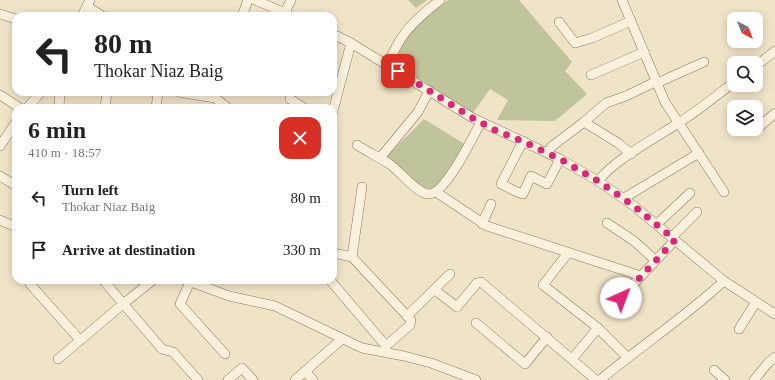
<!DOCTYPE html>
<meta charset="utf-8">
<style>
:root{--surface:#fff;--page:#f2f2f2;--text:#222;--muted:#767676}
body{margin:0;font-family:Georgia,serif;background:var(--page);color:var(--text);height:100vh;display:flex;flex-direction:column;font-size:15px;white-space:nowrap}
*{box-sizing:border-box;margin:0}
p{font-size:13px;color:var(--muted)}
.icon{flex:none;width:22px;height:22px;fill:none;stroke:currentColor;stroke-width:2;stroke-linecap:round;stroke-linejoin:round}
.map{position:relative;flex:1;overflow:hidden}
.sheet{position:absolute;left:12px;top:104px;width:325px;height:180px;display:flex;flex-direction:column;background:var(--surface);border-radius:12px;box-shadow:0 2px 10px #0003}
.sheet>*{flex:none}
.hud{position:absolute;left:12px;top:12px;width:325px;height:84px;border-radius:12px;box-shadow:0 2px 10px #0003;background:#fff;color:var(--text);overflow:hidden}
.needle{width:26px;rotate:139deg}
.controls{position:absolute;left:727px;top:12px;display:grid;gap:8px}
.controls a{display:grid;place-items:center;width:36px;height:36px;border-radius:8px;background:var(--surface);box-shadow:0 2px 10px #0003;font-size:20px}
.pin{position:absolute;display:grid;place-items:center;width:34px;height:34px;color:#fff;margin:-17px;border-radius:8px;box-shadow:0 2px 6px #0006}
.me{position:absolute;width:44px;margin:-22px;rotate:43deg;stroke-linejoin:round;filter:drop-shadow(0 0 3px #0008)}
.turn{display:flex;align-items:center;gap:14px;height:84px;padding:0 16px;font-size:18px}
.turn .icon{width:52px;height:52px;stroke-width:2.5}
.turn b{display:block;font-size:28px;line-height:34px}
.round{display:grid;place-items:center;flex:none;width:42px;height:42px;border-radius:12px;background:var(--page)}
.headline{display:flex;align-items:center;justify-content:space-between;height:68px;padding:0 16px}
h1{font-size:24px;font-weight:700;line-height:30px}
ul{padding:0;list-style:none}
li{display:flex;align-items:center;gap:12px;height:52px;padding:0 16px}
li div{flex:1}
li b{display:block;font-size:15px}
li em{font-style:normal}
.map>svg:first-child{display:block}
.cemetery{fill:#bfc49a}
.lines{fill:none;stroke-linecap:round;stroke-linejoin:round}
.minor-casing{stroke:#8d765c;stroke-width:10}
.minor{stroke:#faf1dc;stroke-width:9}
.route{stroke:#db2777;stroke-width:7;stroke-dasharray:0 12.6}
</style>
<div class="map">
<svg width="775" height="380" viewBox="0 0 775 380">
<rect width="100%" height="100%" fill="#f0e4c8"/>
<g class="cemetery">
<polygon points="408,0 427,0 416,8"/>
<path d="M448,0H519L572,62L565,71L587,94L555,121L497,120L508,100L490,89L472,114L397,64C397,60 397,53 399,49C410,28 430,14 448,0Z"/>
<polygon points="424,119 466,145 442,182 435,188 424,191 386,157"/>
</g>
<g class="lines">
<g class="minor-casing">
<g id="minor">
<polyline points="255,0 292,16"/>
<polyline points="622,0 665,102 724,192"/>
<polyline points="87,6 102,16"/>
<polyline points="285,12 291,0"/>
<polyline points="0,14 16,19"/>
<polyline points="82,16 90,0"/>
<polyline points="242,16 248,0"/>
<polyline points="559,22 575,43 592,38 631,21"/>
<polyline points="333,34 351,43 471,117 560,159 598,181 634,206 724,281 775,314"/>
<path d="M387,65C392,55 396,46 402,37C412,22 427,11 440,0"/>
<polyline points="756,66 775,51"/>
<polyline points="591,75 644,52"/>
<polyline points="657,83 704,62"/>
<polyline points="178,92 215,98 228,108"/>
<polyline points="0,95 20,108"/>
<polyline points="290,99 304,108"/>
<polyline points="27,108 41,92"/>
<polyline points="59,108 60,92"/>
<polyline points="105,108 107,92"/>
<polyline points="156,108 158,92"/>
<polyline points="333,111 351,43"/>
<polyline points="758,128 775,113"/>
<polyline points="523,141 501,184 517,192 523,194 531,176 547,184 560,159"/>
<path d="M357,145C368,152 380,158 391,165C401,173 415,191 427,194C445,197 473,136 481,122"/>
<polyline points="0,146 16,122"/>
<polyline points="548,153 551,147 584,122"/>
<polyline points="631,154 618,143 584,122 606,103 626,96 657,81"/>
<polyline points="380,158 418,112 429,91"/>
<polyline points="0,176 13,184"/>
<path d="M598,181C615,159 656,138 680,122C699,110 716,96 734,82"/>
<polyline points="436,192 487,226 641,276"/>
<polyline points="624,198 699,153"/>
<polyline points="0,220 16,227"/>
<polyline points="607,223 634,241 655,260"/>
<polyline points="482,224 491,204"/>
<polyline points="657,224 690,193"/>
<polyline points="672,237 697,212"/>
<polyline points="333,253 352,257 411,320 410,325 386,346"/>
<polyline points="568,253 543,285 598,328 572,359"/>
<polyline points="352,257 362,187"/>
<polyline points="103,280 162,349 173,352 198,380"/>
<polyline points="186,280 229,296 275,306 362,348 404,356 431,363 476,380"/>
<polyline points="330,280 386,346 384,351"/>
<polyline points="190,282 180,304 225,354"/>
<polyline points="30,284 80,340"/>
<polyline points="435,290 457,307 477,283 481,282 596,380"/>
<polyline points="612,307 675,240"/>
<polyline points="407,316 450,274"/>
<polyline points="476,323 525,364 547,337"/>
<polyline points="598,328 627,357"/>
<polyline points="739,329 756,302"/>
<polyline points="58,359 123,304 153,280"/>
<polyline points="714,370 725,380"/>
<polyline points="305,371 313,380"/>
<polyline points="228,380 242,368 253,380"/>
<polyline points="295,380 342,339"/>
<path d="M600,380C641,346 685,317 724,281"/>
<polyline points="754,380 768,363 775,357"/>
</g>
</g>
<use href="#minor" class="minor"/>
</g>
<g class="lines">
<polyline class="route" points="398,71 471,117 495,130 522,141 560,159 598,181 634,206 675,240 621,298"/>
</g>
</svg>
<div class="controls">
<a><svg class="needle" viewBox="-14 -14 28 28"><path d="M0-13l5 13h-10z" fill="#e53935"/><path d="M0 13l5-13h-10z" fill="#767676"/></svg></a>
<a><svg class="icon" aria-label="search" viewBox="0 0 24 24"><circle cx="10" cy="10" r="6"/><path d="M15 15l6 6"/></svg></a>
<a><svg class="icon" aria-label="layers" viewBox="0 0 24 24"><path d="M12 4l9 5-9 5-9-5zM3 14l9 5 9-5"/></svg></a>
</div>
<div class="pin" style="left:398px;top:71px;background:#d93025"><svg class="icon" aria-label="arrive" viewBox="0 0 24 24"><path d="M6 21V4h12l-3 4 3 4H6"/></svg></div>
<svg class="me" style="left:621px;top:298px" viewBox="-20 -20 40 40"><circle r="19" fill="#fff"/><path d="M0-13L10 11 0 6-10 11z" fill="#db2777"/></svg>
<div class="hud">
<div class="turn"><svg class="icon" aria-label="left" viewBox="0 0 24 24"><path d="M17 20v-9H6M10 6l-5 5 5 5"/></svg><div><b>80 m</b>Thokar Niaz Baig</div></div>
</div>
<section class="sheet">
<div class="headline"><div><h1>6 min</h1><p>410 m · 18:57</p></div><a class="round" style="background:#d93025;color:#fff"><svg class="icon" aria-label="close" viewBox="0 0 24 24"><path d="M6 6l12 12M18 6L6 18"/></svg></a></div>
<ul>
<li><svg class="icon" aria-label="left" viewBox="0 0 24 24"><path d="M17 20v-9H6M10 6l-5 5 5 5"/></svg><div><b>Turn left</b><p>Thokar Niaz Baig</p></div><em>80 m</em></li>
<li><svg class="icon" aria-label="arrive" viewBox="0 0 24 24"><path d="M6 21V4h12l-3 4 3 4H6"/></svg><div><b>Arrive at destination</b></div><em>330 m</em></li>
</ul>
</section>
</div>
